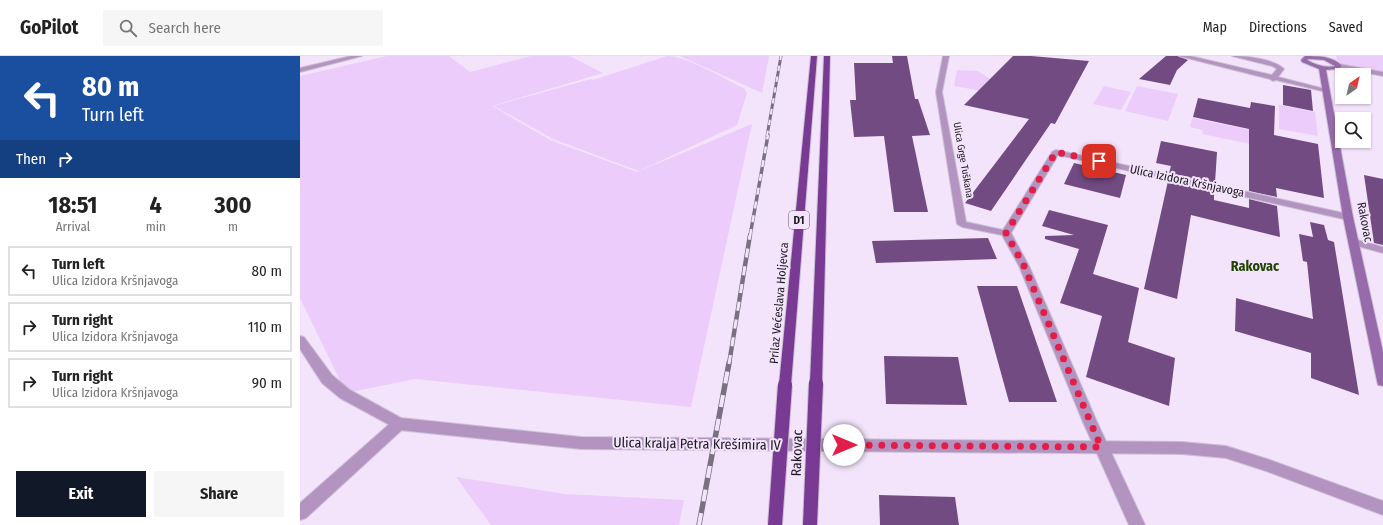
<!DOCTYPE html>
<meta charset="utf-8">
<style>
:root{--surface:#fff;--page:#f6f6f6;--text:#222;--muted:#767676;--line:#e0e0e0;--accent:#111827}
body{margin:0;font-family:"Fira Sans Condensed",sans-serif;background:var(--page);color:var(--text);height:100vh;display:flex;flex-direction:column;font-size:15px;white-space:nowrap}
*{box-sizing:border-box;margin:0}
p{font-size:13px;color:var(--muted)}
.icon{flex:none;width:22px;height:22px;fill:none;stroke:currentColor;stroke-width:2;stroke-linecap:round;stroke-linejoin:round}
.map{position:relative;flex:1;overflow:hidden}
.side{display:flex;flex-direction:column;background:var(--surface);width:300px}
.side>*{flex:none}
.hud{background:#1a4fa0;color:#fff;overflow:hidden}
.needle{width:26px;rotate:34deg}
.fabs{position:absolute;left:1035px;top:12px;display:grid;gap:8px}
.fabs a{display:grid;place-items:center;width:36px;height:36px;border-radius:0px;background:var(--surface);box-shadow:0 1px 3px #0004;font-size:20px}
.pin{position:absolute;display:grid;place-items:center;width:34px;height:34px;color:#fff;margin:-17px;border-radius:8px;box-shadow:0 2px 6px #0006}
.me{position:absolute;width:44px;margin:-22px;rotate:90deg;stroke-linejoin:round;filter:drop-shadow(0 0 3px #0008)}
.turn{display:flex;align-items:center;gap:14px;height:84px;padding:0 16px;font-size:18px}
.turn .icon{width:52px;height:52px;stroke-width:2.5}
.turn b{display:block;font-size:28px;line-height:34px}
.then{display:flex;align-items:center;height:38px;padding:0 16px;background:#0003;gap:8px;font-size:15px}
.eta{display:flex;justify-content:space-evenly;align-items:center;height:68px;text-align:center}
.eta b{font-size:24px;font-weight:700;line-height:28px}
.button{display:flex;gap:8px;margin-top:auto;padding:8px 16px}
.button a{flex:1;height:46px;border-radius:0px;background:var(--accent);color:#fff;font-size:16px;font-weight:700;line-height:46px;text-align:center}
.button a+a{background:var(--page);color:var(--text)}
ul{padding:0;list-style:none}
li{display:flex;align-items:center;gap:12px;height:50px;margin:0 8px 6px;padding:0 8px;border:2px solid var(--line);border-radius:0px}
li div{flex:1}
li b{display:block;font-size:15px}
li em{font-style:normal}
header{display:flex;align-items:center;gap:24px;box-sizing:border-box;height:56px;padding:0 20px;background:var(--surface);border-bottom:1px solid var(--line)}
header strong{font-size:19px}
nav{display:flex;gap:22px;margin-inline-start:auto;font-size:14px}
.search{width:280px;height:36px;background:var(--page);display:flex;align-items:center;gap:10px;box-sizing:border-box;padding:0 14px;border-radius:0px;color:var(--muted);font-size:15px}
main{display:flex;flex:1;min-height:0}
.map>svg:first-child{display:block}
.green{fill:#ecccfb}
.building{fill:#724b83}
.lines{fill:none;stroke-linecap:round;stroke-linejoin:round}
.minor-casing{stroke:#ccbfd4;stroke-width:2}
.tertiary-casing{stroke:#ccbfd4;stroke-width:2}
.secondary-casing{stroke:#ccbfd4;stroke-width:2}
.trunk-casing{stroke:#ccbfd4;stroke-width:2}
.minor{fill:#b394c1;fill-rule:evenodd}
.tertiary{fill:#b394c1;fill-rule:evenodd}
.secondary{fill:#966aab;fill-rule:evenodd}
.trunk{fill:#783a92;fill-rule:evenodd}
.rail-far3-casing{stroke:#7a7180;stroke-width:3}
.rail-far2-casing{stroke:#7a7180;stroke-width:3.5}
.rail-far1-casing{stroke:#7a7180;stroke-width:4.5}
.rail-casing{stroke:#7a7180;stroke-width:5.5}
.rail-far3{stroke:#f3e4fb;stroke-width:2;stroke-dasharray:5.5;stroke-linecap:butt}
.rail-far2{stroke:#f3e4fb;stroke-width:2.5;stroke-dasharray:7;stroke-linecap:butt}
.rail-far1{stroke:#f3e4fb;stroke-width:3;stroke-dasharray:9;stroke-linecap:butt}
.rail{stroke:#f3e4fb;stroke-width:4;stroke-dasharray:12;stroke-linecap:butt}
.trunk-bridge-casing{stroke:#ccbfd4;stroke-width:16;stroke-linecap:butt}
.trunk-bridge{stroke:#783a92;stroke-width:14}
.route{stroke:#e11d48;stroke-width:7;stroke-dasharray:0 12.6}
.labels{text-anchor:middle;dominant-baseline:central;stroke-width:4;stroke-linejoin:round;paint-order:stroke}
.far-street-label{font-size:10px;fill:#1d1820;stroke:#f3e4fb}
.shield{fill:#f3e4fb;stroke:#5d5562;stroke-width:1}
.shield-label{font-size:11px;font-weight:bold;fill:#1d1820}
.street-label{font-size:12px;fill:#1d1820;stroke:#f3e4fb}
.quarter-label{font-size:14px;font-weight:bold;fill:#204400;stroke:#f3e4fb}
.near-street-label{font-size:14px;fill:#1d1820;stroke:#f3e4fb}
</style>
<header>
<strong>GoPilot</strong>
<div class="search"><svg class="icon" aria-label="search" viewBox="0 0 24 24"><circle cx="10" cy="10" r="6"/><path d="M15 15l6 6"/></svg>Search here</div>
<nav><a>Map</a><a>Directions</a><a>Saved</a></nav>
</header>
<main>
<section class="side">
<div class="hud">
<div class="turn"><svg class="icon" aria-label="left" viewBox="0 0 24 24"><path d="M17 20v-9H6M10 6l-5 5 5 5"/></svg><div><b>80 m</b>Turn left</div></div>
<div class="then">Then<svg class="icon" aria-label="right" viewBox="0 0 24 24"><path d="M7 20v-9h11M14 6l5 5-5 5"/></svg></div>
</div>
<div class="eta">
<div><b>18:51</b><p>Arrival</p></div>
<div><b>4</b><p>min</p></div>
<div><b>300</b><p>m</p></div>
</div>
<ul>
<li><svg class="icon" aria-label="left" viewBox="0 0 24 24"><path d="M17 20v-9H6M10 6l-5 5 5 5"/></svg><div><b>Turn left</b><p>Ulica Izidora Kršnjavoga</p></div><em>80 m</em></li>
<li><svg class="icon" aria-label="right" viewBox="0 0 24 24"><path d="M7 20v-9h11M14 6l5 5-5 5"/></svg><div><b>Turn right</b><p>Ulica Izidora Kršnjavoga</p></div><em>110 m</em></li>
<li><svg class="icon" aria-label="right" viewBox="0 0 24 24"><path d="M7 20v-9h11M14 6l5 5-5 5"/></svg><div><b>Turn right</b><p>Ulica Izidora Kršnjavoga</p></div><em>90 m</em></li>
</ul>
<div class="button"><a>Exit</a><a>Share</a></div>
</section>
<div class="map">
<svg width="1083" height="469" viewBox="0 0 1083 469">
<rect width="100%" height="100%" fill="#f3e4fb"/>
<g class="green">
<polygon points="87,0 149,0 170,16 231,0 270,0 303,17 192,50 250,84 337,116 452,68 391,351 115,323 46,337 0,242 0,20"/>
<path d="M367,0C387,0 426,24 445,33L447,37L437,69L339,115L253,83L194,50L291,23L293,24Z"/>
<polygon points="380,0 469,0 462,37"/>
<polygon points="1036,0 1083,0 1083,15 1041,8 1037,4"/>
<polygon points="657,14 678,15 693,25 759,49 654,30"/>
<polygon points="804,30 831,36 821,54 793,48"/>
<polygon points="837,30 878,38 868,65 825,55"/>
<polygon points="979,49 1015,56 1018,80 979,73"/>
<polygon points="892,62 974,79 974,93 902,78 903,74 890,71"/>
<polygon points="156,421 265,438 384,444 379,469 191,469"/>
</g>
<g class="building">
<polygon points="592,0 607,0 615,43 618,43 630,79 612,80 628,156 594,156 584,80 554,81 550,44 556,44 554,7 593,7"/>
<polygon points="713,0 731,0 789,5 755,68 751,67 691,155 665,147 729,63 664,49"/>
<polygon points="866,0 878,0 888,4 877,14 870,29 839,23"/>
<polygon points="983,29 1011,34 1013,55 983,49"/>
<polygon points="898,42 950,52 951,46 975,50 974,79 1018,88 1024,142 976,132 977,141 949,135 949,73 893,61"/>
<polygon points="861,85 917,96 915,127 869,117 871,110 856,107"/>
<polygon points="774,107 826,119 820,142 764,128"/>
<polygon points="1064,119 1083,123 1083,189 1074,187"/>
<polygon points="868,125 914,136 914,144 949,152 949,143 977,150 980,181 891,159 877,243 844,233"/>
<polygon points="749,154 808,169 793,218 839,232 828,286 875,302 869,350 786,321 802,260 760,247 779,193 745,183 745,180 774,179 742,170"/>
<polygon points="1010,166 1024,169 1028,184 1034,186 1059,339 1011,322 1011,297 935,275 936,242 1013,263 1007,206 1003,205 999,178 1013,181"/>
<polygon points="688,182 697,203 576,207 572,185"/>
<polygon points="677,230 717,230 757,346 709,346"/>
<polygon points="584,300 658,301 667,349 586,348"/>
<polygon points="579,439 655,441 659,469 580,469"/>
</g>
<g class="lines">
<g class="minor-casing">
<g id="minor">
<polygon points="51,0 62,0 0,16 0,12"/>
<polygon points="643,0 649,0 642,36 666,166 703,174 752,96 756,94 1048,158 1053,161 1048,164 758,99 711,177 729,210 797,366 845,469 829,469 783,366 719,210 702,179 662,171 657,168 636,36"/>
<path d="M879,0H890L972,19L977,13L972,10L932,0C946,0 974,3 984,13L978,21L1029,34L1026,36L976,24L973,25L970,23Z"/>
<polygon points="1039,8 1083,16 1083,20 1037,11 1036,10"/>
<polygon points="1054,183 1083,191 1083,197 1050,188 1049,186"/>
<polygon points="99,362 104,364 106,368 104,372 6,462 0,464 0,447 94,364"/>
</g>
</g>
<g class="tertiary-casing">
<polygon id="tertiary" points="0,280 4,281 32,319 50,334 101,362 281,381 882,386 926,390 967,403 1083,445 1083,459 966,415 926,402 882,398 281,393 99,374 40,342 22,327 0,293"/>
</g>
<g class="secondary-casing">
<path id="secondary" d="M1005,0C1018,0 1033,0 1042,10L1038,13L1026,14L1053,161L1083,296V330L1078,329L1077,325L1043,161L1019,13L1002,6L1001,4ZM1009,3L1024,4L1035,10C1025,12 1016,9 1007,4Z"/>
</g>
<g class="trunk-casing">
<g id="trunk">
<polygon points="511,0 517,0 491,329 490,333 485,334 480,333 479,329"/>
<polygon points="524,0 530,0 522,327 521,331 516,332 511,331 510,327"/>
</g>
</g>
<use href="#minor" class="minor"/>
<use href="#tertiary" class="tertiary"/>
<use href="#secondary" class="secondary"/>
<use href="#trunk" class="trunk"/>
<g class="rail-far3-casing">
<polyline id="rail-far3" points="467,80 481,0"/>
</g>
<g class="rail-far2-casing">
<polyline id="rail-far2" points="450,180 468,79"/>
</g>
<g class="rail-far1-casing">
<polyline id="rail-far1" points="429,308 450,179"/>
</g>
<g class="rail-casing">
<polyline id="rail" points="399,469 429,307"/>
</g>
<use href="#rail-far3" class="rail-far3"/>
<use href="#rail-far2" class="rail-far2"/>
<use href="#rail-far1" class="rail-far1"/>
<use href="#rail" class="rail"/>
<g class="trunk-bridge-casing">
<g id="trunk-bridge">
<polyline points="475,469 485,329"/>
<polyline points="510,469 516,327"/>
</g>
</g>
<use href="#trunk-bridge" class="trunk-bridge"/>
</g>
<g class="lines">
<polyline class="route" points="544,389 801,391 724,210 706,177 756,96 799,105"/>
</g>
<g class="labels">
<g class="far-street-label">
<text transform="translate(663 104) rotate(80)">Ulica Grge Tuškana</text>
</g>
<rect class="shield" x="489" y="155" width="20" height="18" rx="3"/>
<g class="shield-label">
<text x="499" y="164">D1</text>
</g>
<g class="street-label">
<text transform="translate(887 125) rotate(12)">Ulica Izidora Kršnjavoga</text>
<text transform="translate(1065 166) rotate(79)">Rakovac</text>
<text transform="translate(479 247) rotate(-85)">Prilaz Većeslava Holjevca</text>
</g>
<g class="quarter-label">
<text x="955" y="210">Rakovac</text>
</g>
<g class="near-street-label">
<text transform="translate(397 388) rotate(1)">Ulica kralja Petra Krešimira IV</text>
<text transform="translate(497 397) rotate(-88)">Rakovac</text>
</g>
</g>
</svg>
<div class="fabs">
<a><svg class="needle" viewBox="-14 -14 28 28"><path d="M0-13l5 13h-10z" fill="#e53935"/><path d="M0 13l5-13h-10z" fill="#767676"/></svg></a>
<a><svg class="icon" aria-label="search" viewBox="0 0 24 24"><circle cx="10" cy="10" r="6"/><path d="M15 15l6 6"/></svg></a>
</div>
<div class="pin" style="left:799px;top:105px;background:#d93025"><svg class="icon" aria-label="arrive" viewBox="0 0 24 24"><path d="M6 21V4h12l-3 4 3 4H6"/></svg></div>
<svg class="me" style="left:544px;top:389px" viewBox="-20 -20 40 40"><circle r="19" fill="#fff"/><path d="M0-13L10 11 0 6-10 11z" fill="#e11d48"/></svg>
</div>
</main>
